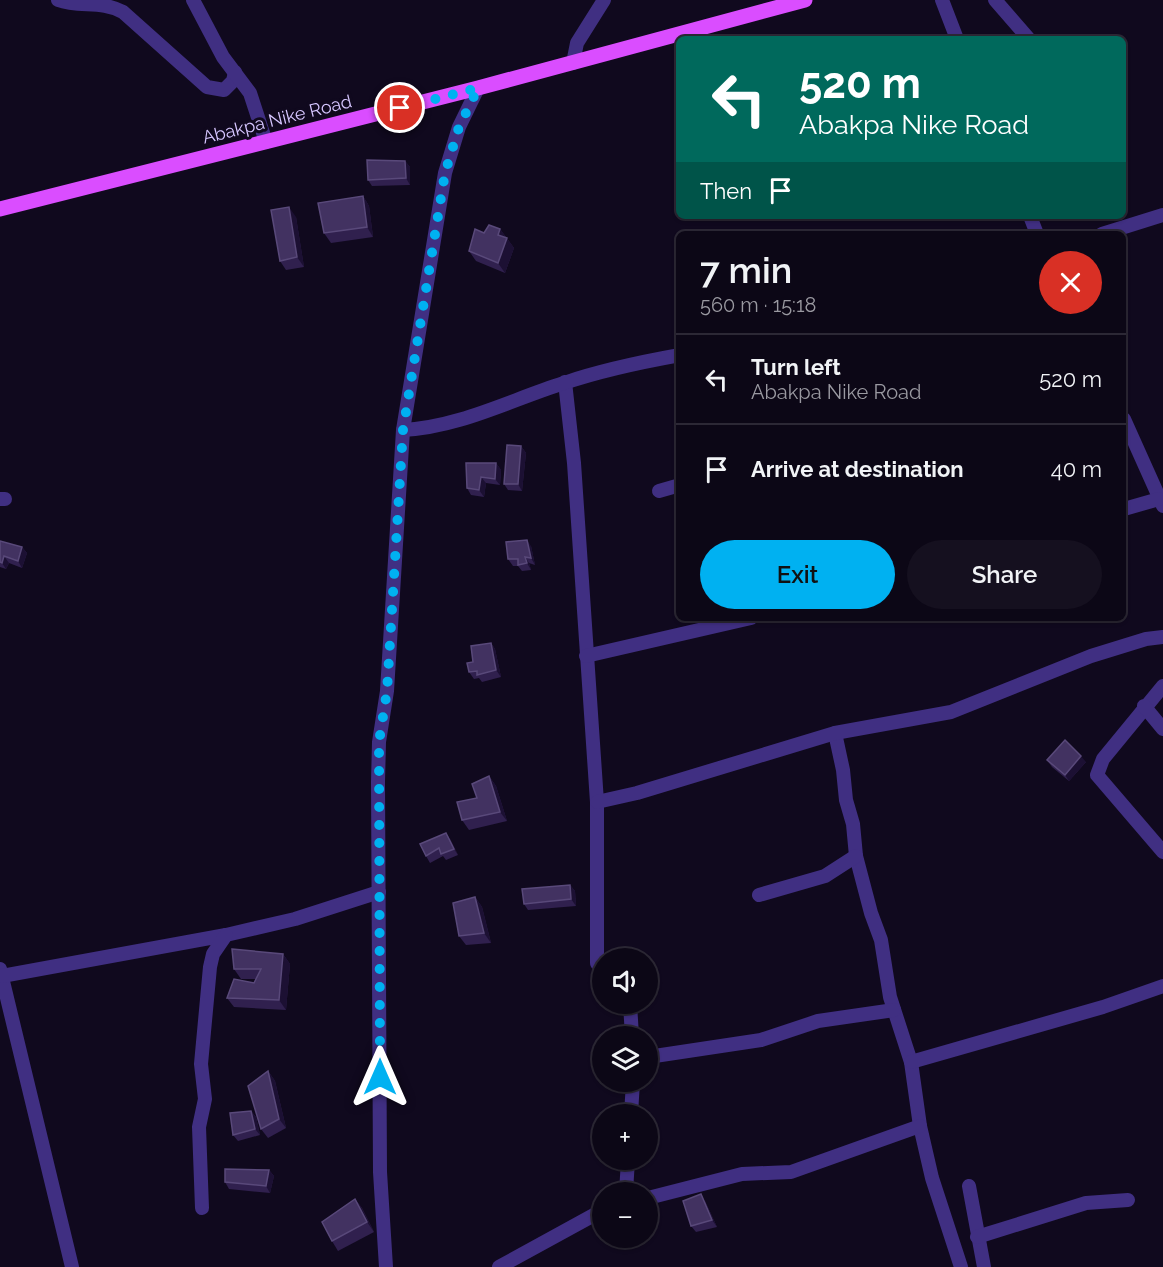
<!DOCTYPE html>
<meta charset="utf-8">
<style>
:root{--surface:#0c0716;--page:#15101f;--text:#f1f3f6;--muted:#9a99a1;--line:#2c2835;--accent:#00b1f1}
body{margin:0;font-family:Raleway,sans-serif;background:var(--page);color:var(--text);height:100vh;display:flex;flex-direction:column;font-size:22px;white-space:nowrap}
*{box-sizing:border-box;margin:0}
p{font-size:20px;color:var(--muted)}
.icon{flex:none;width:33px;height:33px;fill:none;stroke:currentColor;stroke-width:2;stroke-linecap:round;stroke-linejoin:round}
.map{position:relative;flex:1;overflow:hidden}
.sheet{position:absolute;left:676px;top:231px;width:450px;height:390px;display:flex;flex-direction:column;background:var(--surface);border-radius:9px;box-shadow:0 2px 4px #0004,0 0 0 2px var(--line)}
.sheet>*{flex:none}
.hud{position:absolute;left:676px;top:36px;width:450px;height:183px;border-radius:9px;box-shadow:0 2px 4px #0004,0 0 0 2px var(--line);background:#00695c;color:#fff;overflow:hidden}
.tools{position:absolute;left:592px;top:948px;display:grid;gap:12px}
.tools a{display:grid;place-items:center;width:66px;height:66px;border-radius:50%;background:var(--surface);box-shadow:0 2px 4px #0004,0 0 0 2px var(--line);font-size:30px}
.pin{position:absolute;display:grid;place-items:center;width:51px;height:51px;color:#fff;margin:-26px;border:3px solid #fff;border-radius:50%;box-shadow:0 2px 6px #0007}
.me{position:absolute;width:66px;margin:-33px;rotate:0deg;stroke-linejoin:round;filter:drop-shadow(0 0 4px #0008)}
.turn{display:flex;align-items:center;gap:21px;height:126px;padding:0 24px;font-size:27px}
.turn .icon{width:78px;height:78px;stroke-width:2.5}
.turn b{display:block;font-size:42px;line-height:51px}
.then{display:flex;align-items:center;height:57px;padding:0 24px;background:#0003;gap:12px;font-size:22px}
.round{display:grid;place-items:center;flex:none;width:63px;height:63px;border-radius:32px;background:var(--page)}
.summary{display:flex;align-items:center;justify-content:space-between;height:102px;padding:0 24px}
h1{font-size:36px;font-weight:600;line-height:45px}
.action{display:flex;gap:12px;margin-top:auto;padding:12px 24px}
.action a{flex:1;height:69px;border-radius:36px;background:var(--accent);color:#111;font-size:24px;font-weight:600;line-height:69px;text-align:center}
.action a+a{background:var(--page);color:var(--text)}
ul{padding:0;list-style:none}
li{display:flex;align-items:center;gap:18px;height:90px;padding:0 24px;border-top:2px solid var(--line)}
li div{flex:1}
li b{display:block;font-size:22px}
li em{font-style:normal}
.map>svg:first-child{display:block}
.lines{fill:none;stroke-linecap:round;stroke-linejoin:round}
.street{stroke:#402f82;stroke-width:14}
.primary{stroke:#da4dff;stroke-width:15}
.wall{fill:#30204e}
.shaded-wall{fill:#1c1033}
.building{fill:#423261;stroke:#59497a;stroke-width:1.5}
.route{stroke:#00b1f1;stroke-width:10;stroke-dasharray:0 18}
.labels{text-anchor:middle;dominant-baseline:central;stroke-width:6;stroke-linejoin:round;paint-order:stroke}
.street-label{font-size:18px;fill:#d6c6ff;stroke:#10091e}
</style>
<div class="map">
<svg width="1163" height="1267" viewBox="0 0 1163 1267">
<rect width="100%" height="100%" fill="#10091e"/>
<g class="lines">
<g class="street">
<path d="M58,0C80,8 101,0 123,12L207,87L224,90L233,81L235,72"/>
<polyline points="193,0 223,57 250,93 266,142"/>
<polyline points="942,0 957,39"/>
<polyline points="995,0 1029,39"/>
<polyline points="573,63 577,43 604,0"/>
<polyline points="1030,216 1037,234"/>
<polyline points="1102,234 1163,215"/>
<polyline points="565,382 574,463 597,802 597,963 603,965"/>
<polyline points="1124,419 1163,506"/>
<path d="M403,430C460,427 510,400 564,383C602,370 641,362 680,355"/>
<polyline points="659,491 680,485"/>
<polyline points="0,499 5,499"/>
<polyline points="1124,509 1159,499"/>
<polyline points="586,656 751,618"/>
<polyline points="1163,686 1103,759 1097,775 1163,852"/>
<polyline points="1144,706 1163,729"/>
<polyline points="835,733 843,770 846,800 853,824 856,856 871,913 881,940 890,997 911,1062 920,1126 932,1178 961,1267"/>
<polyline points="597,802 637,793 835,733 951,712 1091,656 1146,639 1163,637"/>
<polyline points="759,895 825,876 856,856"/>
<polyline points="0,969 72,1267"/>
<polyline points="2,976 226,935 295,919 379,892"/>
<polyline points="630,1004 632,1036"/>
<polyline points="648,1057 761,1040 818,1021 894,1010"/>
<polyline points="911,1062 1103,1007 1163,986"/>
<polyline points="631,1114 633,1082"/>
<polyline points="969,1186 984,1267"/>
<polyline points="626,1192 628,1160"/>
<polyline points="648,1198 742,1174 791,1172 920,1126"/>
<polyline points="202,1208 199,1127 205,1099 201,1064 210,967 213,954 226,935"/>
<polyline points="977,1237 1086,1203 1128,1200"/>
<polyline points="386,1267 380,1172 378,782 379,742 387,691 403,430 445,173 459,127 478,88"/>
<polyline points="499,1267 603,1210"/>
</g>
<polyline class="primary" points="0,209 478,88 805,0"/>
</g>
<g class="wall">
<polygon points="405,161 410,167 410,185 372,186 368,180"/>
<polygon points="363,196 369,206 373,237 331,243 324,233"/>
<polygon points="296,217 304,267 286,270 280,261"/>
<polygon points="500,229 514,248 505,273 476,261 469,251 484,233"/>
<polygon points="521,446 526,453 522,491 508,490 504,484"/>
<polygon points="496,463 501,470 500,485 486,483 484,497 471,495 467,488"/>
<polygon points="0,541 22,547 27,553 22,568 9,563 6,569 0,567"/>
<polygon points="531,546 535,565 529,563 531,570 522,571 518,566 513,566 508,559"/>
<polygon points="491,643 495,649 501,677 482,682 479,678 474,679 469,672 473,662"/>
<polygon points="1047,760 1086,762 1069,781 1052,767"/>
<polygon points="489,776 496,786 507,821 469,830 462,820 477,798"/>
<polygon points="446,833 450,839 458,855 446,860 443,856 430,863 426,856"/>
<polygon points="570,885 575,891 576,906 528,910 524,904"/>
<polygon points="475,897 482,907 491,943 466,945 459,936"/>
<polygon points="283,954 290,964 286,1010 234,1007 227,998 254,983 256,979 241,979 234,969"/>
<polygon points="268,1071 275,1081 286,1128 268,1138 261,1129"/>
<polygon points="251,1111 256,1117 260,1135 238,1141 233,1135"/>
<polygon points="269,1170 274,1176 270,1193 229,1189 225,1182"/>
<polygon points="355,1199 362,1208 374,1232 338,1251 332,1241"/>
<polygon points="705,1201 717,1227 696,1232 691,1226"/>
</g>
<g class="shaded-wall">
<polygon points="405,161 410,167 410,185 406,178"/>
<polygon points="363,196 369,206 373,237 367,227"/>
<polygon points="289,207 296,217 304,267 297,257"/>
<polygon points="500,229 514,248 505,273 498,263 498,235"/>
<polygon points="521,446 526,453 522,491 518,484"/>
<polygon points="496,463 501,470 500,485 495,479"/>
<polygon points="481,477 486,483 484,497 479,490"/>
<polygon points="527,540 531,546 535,565 531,558"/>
<polygon points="22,547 27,553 22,568 18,561"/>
<polygon points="4,556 9,563 6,569 2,563"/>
<polygon points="525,557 529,563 531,570 527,563"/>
<polygon points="491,643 495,649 501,677 496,670"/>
<polygon points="1081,756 1086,762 1069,781 1065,775"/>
<polygon points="489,776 496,786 507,821 500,812"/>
<polygon points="446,833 450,839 458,855 454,849"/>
<polygon points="570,885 575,891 576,906 571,899"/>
<polygon points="475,897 482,907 491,943 484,933"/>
<polygon points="283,954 290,964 286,1010 279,1000"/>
<polygon points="268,1071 275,1081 286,1128 279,1119"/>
<polygon points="251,1111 256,1117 260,1135 255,1129"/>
<polygon points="269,1170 274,1176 270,1193 266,1186"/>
<polygon points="701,1194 705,1201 717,1227 712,1220"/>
<polygon points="355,1199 362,1208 374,1232 367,1222"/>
</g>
<g class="building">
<polygon points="367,160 405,161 406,178 368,180"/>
<polygon points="363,196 367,227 324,233 318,203"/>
<polygon points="289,207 297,257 280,261 271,210"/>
<polygon points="489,225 500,229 498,235 507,238 498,263 469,251 475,229 484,233"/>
<polygon points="507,445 521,446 518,484 504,484"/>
<polygon points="466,463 496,463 495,479 481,477 479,490 467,488"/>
<polygon points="527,540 531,558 525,557 527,563 518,565 518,559 508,559 506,542"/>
<polygon points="0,541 22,547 18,561 4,556 2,563 0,562"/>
<polygon points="491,643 496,670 477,675 477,671 469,672 467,663 473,662 471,646"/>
<polygon points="1065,740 1081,756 1065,775 1047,760"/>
<polygon points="489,776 500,812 462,820 457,802 477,798 472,784"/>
<polygon points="446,833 454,849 441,854 439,848 426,856 420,844"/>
<polygon points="570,885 571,899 524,904 522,889"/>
<polygon points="475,897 484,933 459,936 453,903"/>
<polygon points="232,949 283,954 279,1000 227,998 234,979 254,983 261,969 234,969"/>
<polygon points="268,1071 279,1119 261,1129 248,1086"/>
<polygon points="251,1111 255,1129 233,1135 230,1113"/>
<polygon points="225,1169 269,1170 266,1186 225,1182"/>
<polygon points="701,1194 712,1220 691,1226 683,1201"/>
<polygon points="355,1199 367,1222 332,1241 322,1222"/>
</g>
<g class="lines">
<polyline class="route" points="380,1077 379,742 387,691 403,430 445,173 459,127 478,88 400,108"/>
</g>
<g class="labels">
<g class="street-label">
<text transform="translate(277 119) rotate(-14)">Abakpa Nike Road</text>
</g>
</g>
</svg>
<div class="tools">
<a><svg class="icon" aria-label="sound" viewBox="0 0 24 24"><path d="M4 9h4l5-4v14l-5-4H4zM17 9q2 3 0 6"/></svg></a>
<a><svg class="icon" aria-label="layers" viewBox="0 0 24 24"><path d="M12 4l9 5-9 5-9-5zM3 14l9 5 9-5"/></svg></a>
<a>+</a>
<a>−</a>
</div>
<div class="pin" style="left:400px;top:108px;background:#d93025"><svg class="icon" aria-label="arrive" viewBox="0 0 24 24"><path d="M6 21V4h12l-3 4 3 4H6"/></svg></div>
<svg class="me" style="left:380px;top:1077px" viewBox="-20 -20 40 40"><path d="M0-17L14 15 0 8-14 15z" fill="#00b1f1" stroke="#fff" stroke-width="4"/></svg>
<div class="hud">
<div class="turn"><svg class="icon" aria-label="left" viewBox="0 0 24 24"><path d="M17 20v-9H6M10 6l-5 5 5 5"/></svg><div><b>520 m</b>Abakpa Nike Road</div></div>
<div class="then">Then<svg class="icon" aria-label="arrive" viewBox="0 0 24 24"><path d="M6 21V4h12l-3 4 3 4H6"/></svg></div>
</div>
<section class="sheet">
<div class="summary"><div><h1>7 min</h1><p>560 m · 15:18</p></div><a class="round" style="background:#d93025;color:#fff"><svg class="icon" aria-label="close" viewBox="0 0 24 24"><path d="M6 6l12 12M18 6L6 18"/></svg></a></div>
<ul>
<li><svg class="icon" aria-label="left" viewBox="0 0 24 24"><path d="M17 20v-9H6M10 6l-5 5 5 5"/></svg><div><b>Turn left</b><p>Abakpa Nike Road</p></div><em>520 m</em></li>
<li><svg class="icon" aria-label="arrive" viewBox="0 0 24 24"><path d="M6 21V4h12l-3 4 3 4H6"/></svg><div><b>Arrive at destination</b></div><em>40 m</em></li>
</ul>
<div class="action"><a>Exit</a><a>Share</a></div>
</section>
</div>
